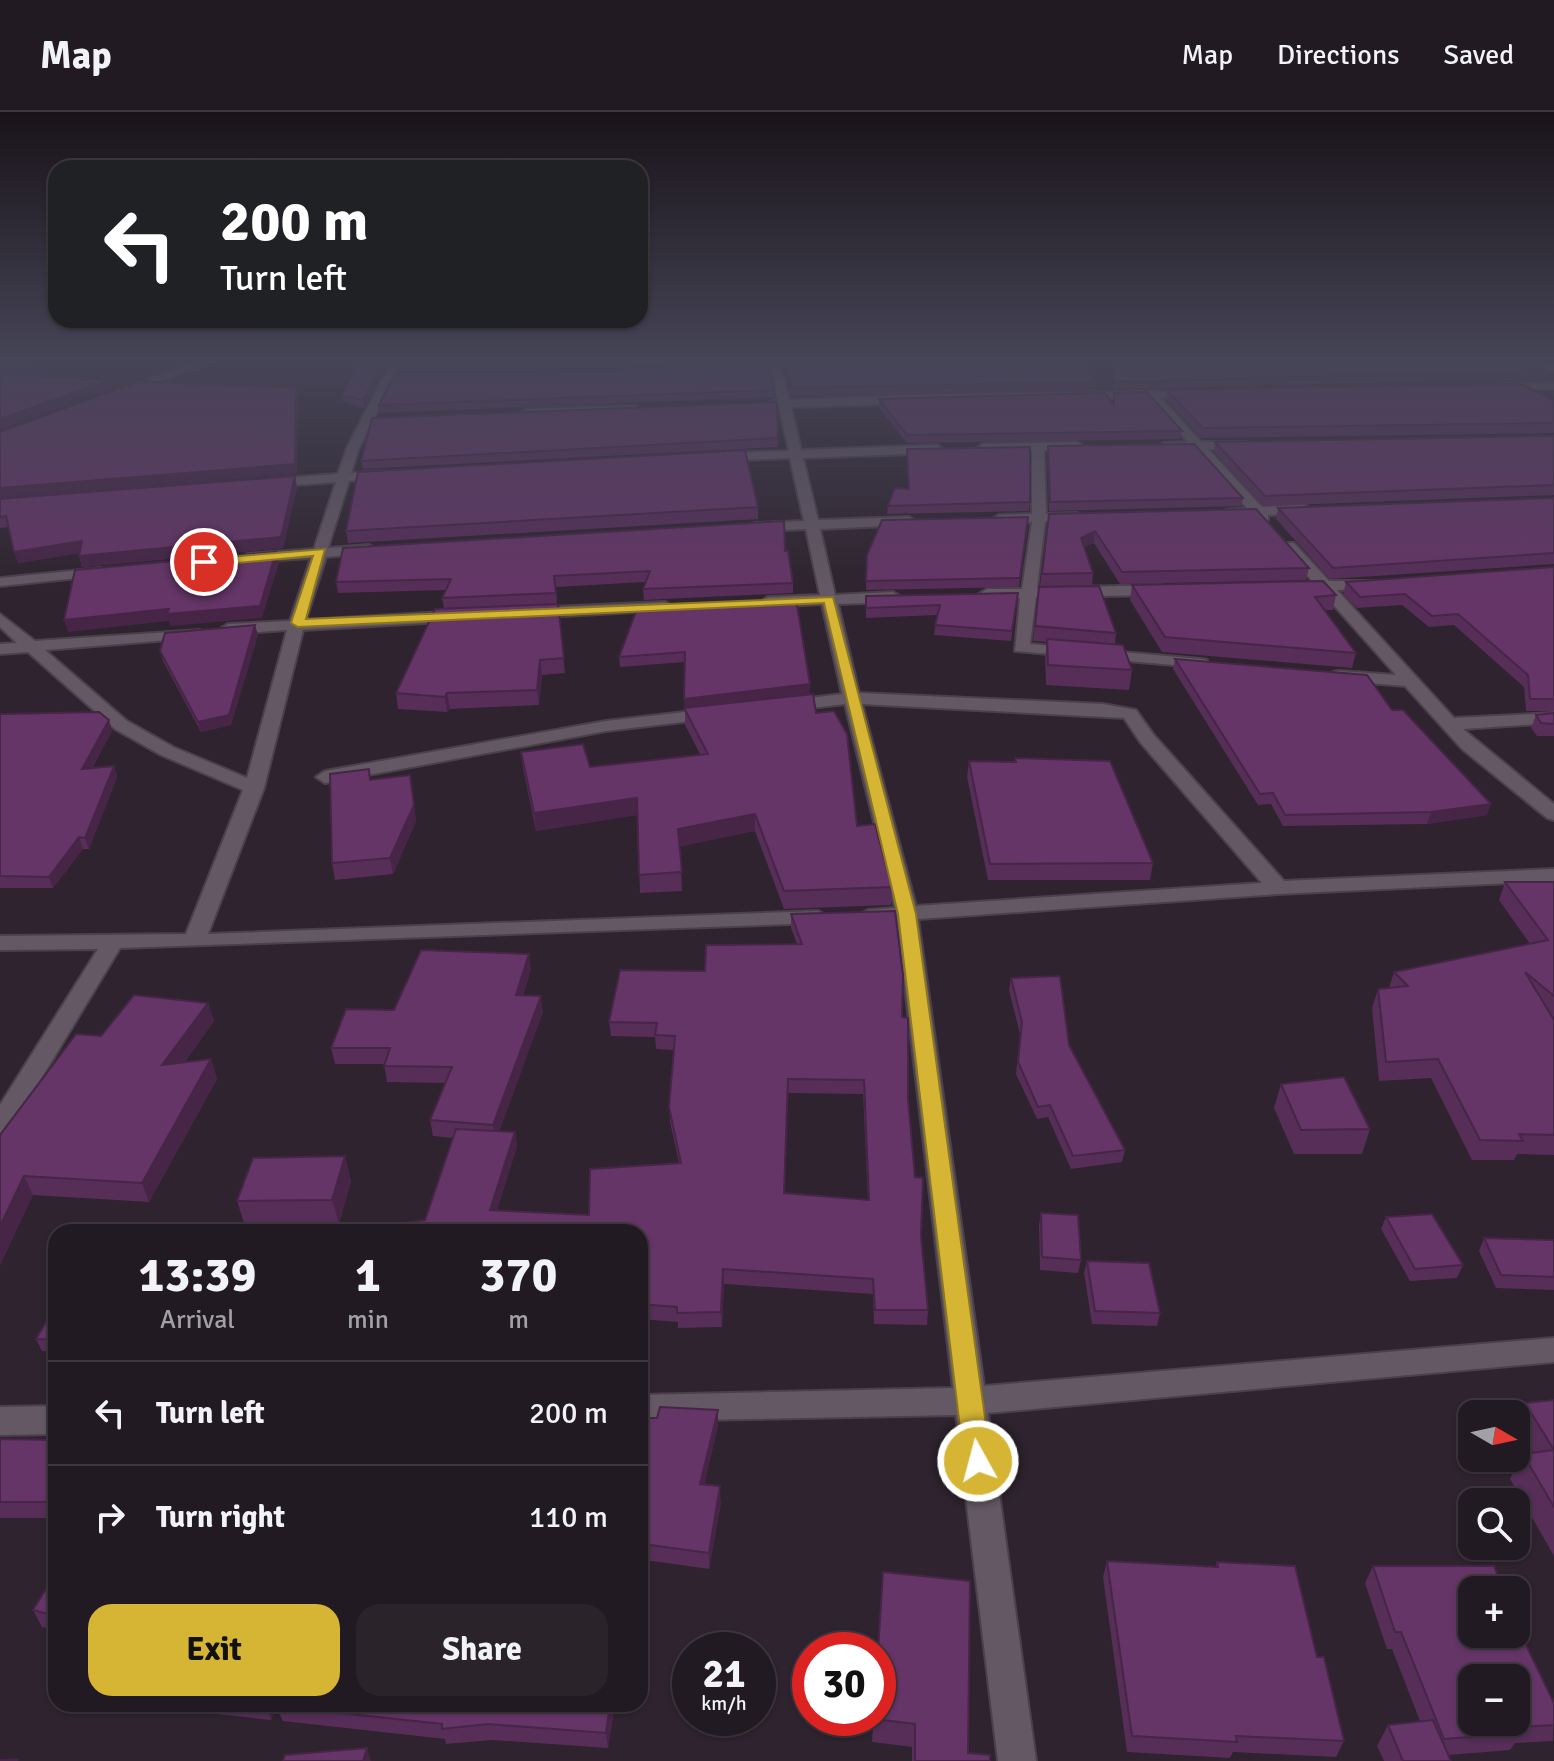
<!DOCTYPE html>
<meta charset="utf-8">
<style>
:root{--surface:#221a22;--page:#2a232a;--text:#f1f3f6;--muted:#a2a1a5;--line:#3f3840;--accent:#d6b534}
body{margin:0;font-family:Signika,sans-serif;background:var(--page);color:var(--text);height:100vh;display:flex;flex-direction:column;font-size:30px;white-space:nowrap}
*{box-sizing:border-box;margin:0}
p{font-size:26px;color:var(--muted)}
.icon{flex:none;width:44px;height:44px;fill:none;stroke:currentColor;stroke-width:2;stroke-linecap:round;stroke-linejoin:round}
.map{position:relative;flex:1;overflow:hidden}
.sheet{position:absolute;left:48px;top:1112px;width:600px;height:488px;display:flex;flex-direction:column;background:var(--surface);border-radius:24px;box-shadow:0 2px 6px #0004,0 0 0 2px var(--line)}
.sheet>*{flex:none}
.banner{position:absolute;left:48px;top:48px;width:600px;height:168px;border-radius:24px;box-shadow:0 2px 6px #0004,0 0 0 2px var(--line);background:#202124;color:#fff;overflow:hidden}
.needle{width:52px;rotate:99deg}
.buttons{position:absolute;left:1458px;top:1288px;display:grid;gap:16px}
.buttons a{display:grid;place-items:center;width:72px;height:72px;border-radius:16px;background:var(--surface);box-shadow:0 2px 6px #0004,0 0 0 2px var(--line);font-size:40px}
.speed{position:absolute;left:672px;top:1520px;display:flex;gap:16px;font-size:40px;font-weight:700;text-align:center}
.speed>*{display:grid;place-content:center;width:104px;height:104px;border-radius:50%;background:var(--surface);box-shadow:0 2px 6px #0004,0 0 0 2px var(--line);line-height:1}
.speed small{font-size:20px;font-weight:400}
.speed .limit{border:12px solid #d22;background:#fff;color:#111}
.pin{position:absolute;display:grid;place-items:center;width:68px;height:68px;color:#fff;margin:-34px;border:4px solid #fff;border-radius:50%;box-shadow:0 2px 8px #0007}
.me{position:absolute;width:88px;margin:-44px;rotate:353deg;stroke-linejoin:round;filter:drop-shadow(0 0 6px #0008)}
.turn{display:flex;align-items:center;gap:28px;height:168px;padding:0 40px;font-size:36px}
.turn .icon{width:104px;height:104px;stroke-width:2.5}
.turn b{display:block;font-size:56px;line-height:68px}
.eta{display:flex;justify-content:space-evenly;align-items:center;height:136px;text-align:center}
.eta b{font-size:48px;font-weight:800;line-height:56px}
.cta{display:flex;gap:16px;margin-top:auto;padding:16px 40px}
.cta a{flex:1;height:92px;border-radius:24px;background:var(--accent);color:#111;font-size:32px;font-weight:800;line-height:92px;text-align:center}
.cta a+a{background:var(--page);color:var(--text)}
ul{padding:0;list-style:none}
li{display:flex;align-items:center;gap:24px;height:104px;padding:0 40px;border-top:2px solid var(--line)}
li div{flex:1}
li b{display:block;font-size:30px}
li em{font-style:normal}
header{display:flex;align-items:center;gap:48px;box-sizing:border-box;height:112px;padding:0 40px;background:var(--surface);border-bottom:2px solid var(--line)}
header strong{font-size:38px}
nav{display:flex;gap:44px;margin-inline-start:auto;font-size:28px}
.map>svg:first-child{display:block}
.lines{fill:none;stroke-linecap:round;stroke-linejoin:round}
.minor-casing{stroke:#4b414b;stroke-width:4}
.minor{fill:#645864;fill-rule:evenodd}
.wall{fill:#562e58;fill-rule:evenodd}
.shaded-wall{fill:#462547}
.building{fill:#643566;stroke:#462547;stroke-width:2;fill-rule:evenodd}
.route{fill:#d6b534;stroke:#8b7622;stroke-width:2}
</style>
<header>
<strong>Map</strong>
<nav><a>Map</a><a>Directions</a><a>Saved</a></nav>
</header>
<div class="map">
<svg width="1554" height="1649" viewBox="0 0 1554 1649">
<rect width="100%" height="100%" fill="#2e232e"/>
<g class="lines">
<g class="minor-casing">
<g id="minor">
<polygon points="206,246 220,246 125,282 115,280"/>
<polygon points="393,246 403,246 359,336 351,361 386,359 392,363 386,367 349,369 328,436 369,433 376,437 369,441 326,445 306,508 461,499 469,504 461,509 303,518 264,676 208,822 818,799 829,805 818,811 120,836 9,1020 0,1023 0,993 98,837 0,838 0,824 186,822 243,678 161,643 115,617 28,540 0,542 0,532 17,531 0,515 0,502 35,529 200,518 202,521 194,526 45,538 127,609 173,635 247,666 287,518 228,522 220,517 228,512 290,509 311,446 248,450 241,446 248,442 314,437 336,370 268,375 262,371 268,367 338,362 347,336"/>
<path d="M769,246H779L789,288L933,282L1201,279L1197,284L1160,285L1201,330H1249L1251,333L1245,337H1208L1262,395L1304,393L1311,397L1304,401L1268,403V408L1263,409L1254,404H1226V398L1247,396L1195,337H1163V331L1188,330L1148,285L791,295L801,338L937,333L943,337L937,341L803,346L818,408L909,405L916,409L909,413L820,417L835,483L893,480L901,485L893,490L838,492L859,581L1103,592L1136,598L1153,622L1284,769L1554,757V769L1278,782L918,807L984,1274L1554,1226V1250L988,1301L1036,1649H998L956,1303L640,1309V1283L953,1276L897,808L868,810L857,804L868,798L895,796L845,592L785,599L776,594L785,589L842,582L822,492L768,495L760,490L768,485L820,483L806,417L755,419L748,415L755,411L804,409L790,346L716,349L710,345L716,341L789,339L779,295L765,292L778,288ZM862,592L1124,606L1140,630L1262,771L916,794Z"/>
<polygon points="1554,253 1554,259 1536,257"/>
<polygon points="1554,271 1554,277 1499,278 1493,275 1499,272"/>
<polygon points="637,294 637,298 633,299 528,303 522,300 528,297"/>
<polygon points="1077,330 1083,334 1081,337 1044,338 1046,402 1077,401 1084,405 1077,409 1045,410 1037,476 1161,473 1169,478 1161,483 1036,485 1030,532 1201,547 1207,548 1207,556 1015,539 1020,486 987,487 979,482 987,477 1022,477 1032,410 999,411 992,407 999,403 1032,402 1032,339 983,340 977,336 983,332"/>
<polygon points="1284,431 1294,431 1329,469 1378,469 1381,472 1373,477 1337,478 1454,606 1554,601 1554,611 1463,617 1554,692 1554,708 1547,706 1462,637 1405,574 1333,568 1333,560 1339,559 1396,563 1321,479 1294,478 1294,472 1313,470 1284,437"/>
<polygon points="102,456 109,460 107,463 0,474 0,466"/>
<polygon points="665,490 673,495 670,498 528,506 520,501 528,496"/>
<polygon points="711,597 717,598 717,606 606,619 325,671 316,665 325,659 606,609"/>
<polygon points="56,1294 56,1322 0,1323 0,1295"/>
</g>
</g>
<use href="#minor" class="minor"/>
</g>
<g class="wall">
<polygon points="361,246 386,246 387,251 364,296 343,290 342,283"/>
<polygon points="402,246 768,246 766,248 528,257 402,257 400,249"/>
<polygon points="781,246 844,246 782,247"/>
<polygon points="1113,246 1520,246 1547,259 1545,267 1113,277"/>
<polygon points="786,251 1096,270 1095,278 791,284 786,259"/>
<polygon points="774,278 774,285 380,301 379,293"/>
<polygon points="1167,278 1554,289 1554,321 1201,326 1166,287"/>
<polygon points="1114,281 1182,319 1180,327 906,331 879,295 879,287 1113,293"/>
<polygon points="777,290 778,335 363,357 361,349"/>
<polygon points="1554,324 1554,383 1263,394 1214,340 1215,330"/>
<polygon points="1048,334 1243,386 1241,394 1049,399 1047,342"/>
<polygon points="907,337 1030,390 1029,399 887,402 888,394 908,377"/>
<polygon points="297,375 283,436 82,455 79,444 80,441 18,451 9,415 0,416 0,387"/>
<polygon points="1554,386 1554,452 1330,467 1276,407 1278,396"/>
<polygon points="758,395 758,407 348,431 346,419"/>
<polygon points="1049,402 1309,456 1306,468 1120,472 1094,431 1084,435 1093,461 1092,473 1040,474"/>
<polygon points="1028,405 1019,475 866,478 867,443"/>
<polygon points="785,439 793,471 793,481 644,488 643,477 646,470 556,475 557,492 444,497 442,486 446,478 338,481 336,470"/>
<polygon points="1554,455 1554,599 1526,599 1524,575 1454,513 1429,515 1402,493 1357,496 1343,482 1346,470"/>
<polygon points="1132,473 1336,483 1333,498 1325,498 1356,541 1352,556 1162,540 1130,488"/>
<polygon points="1039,475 1116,521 1115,532 1132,558 1129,578 1046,573 1045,546 1047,530 1033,529"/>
<polygon points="1018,481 1011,529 934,523 937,503 866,506 866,484"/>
<polygon points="558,492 565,561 542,563 539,593 450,597 447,600 398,597 396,581"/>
<polygon points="638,494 810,582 857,714 892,775 891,793 784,797 755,719 680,734 682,779 640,781 637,703 536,719 523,657 521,640 590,655 700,642 685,613 685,550 620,555 619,545"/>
<polygon points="258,523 231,613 201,620 163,549 160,539"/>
<polygon points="1175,547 1392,598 1487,703 1427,712 1283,714 1271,692 1258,693 1173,557"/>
<polygon points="1554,601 1554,624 1537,624 1531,616 1536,603"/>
<polygon points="0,602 112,619 92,656 114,654 117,665 89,737 83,737 53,776 0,776"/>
<polygon points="1015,646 1153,751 1150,768 988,768 967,665 969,649 1015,650"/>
<polygon points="410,663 416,709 393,762 335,768 332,751 372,668"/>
<polygon points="1505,770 1554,770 1554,1043 1517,1042 1514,1048 1472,1048 1431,966 1379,969 1372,896 1378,877 1389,876 1394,860 1530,832 1499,788"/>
<path d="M791,802L902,905L915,1065L928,1198L927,1213L874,1212L873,1182L724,1172L722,1215L678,1216V1210L640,1207V1120L425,1108L453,1026L433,1024L430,1008L446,971L387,970L384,952H335L331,936L394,898L531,857L523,884L543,900L499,1019L515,1020L517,1034L497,1098L589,1103L679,1051L670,1010L669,995L674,938L656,937L655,925L611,924L609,910L705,859L797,832L791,816ZM788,981L863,982L868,1088L784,1081Z"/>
<polygon points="1011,866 1069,933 1125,1038 1122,1050 1071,1057 1048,1005 1037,1007 1016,962 1020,922 1009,878"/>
<polygon points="208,891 214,909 184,951 211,947 217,967 149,1090 33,1083 0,1153 0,1023 101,924"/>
<polygon points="1281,972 1370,1017 1362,1042 1294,1042 1274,996"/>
<polygon points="345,1044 351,1069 339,1112 245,1114 237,1089"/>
<polygon points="1041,1101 1081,1148 1078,1161 1040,1158 1039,1113"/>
<polygon points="1386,1105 1463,1153 1457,1166 1410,1169 1381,1117"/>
<polygon points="1484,1126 1554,1128 1554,1178 1496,1176 1479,1139"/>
<polygon points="1087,1149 1160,1201 1157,1214 1092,1212 1084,1161"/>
<polygon points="56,1193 56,1240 42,1239 36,1227"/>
<polygon points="1554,1288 1554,1444 1510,1367 1523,1342 1528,1341 1516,1322 1516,1309 1525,1291"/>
<polygon points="640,1306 718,1314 704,1372 721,1391 709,1457 652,1449 640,1450"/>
<polygon points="0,1327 56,1328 56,1406 0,1406"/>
<polygon points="1107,1449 1215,1455 1217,1450 1317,1545 1344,1629 1336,1645 1233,1640 1230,1646 1127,1640 1103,1465"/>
<polygon points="1373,1454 1526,1533 1554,1591 1553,1629 1515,1631 1510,1638 1449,1643 1451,1649 1384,1649 1377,1634 1388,1613 1420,1609 1392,1537 1387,1537 1365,1471"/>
<polygon points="56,1461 56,1518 42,1515 33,1498"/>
<polygon points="878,1538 968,1641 990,1649 912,1649 912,1635 872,1630"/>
<polygon points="194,1592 615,1592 608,1636 492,1628 446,1632 445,1627 283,1609 276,1595 271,1608 198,1600"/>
</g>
<g class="shaded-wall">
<polygon points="23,246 42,246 0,269 0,258"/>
<polygon points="385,246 386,246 387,251 364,296 363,288"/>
<polygon points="110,268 112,277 0,318 0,307"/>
<polygon points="296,276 298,285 297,362 0,387 0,376"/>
<polygon points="295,364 297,375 283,436 82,455 79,444"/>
<polygon points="1095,419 1094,431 1079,437 1081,426"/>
<polygon points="82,429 86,440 18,451 14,440"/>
<polygon points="276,440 279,451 262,506 171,514 169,509 68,520 64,508"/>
<polygon points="255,513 258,523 231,613 201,620 198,610"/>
<polygon points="540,548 542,563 539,593 537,578"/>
<polygon points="810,572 810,583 684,597 684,587"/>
<polygon points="447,581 450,597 447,600 445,585"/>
<polygon points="109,608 112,619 85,667 82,657"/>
<polygon points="114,654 117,665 89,737 85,726"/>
<polygon points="410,663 416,709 393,762 390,746"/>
<polygon points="637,686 638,703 536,719 534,701"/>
<polygon points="1491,692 1487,703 1427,712 1431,700"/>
<polygon points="755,702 755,719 679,735 678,717"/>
<polygon points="79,725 83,737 53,776 49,765"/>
<polygon points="529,842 531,857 518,899 516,883"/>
<polygon points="541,884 543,900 496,1029 493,1013"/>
<polygon points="208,891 214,909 168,972 162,953"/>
<polygon points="211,947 217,967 149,1090 142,1071"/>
<polygon points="515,1020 517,1034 493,1112 490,1098"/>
<polygon points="345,1044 351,1069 339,1112 332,1088"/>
<polygon points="24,1064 33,1083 0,1153 0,1114"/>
<polygon points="723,1157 724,1172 722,1215 721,1200"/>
<polygon points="718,1298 718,1314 701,1388 700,1372"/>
<polygon points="720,1374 721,1391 709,1457 709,1441"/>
<polygon points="265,1592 277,1592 271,1608"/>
<polygon points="610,1592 615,1592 608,1636 606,1621"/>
<polygon points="367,1636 371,1649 363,1649"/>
</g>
<g class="building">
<polygon points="0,246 23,246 0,258"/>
<polygon points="361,246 385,246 363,288 342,283"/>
<polygon points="402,246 621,246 527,249 400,249"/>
<polygon points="929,246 1079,246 1096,270 791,276 786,251"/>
<polygon points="1114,246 1453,247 1451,246 1520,246 1547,259 1114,270"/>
<polygon points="769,253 774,278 379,293 394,262 527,262"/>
<polygon points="0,261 110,268 0,307"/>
<polygon points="140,269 296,276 295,352 0,376 0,320"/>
<polygon points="1521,272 1554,289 1554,311 1203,316 1167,278"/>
<polygon points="1147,280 1182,319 907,323 879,287 1105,281 1114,294 1114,281"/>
<polygon points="777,290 778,326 361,349 372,306"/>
<polygon points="1554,324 1554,373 1265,384 1215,330"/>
<polygon points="1194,332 1243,386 1050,390 1048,334"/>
<polygon points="1030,335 1030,390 888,394 895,376 909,377 907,337"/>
<polygon points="745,338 758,395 346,419 358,360"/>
<polygon points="295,364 281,425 79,444 82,429 14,440 6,404 0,405 0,387"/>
<polygon points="1554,386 1554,441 1333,456 1278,396"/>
<polygon points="1256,397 1309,456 1122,460 1095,419 1081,426 1093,461 1042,462 1049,402"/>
<polygon points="1028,405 1020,466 866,469 867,443 882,408"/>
<polygon points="784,409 785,439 788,439 793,471 643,477 650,459 554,464 556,481 442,486 451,467 336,470 343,436"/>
<polygon points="276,440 260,494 167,502 169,497 64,508 75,458"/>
<polygon points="1554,455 1554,587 1530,587 1528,563 1458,502 1432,504 1405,482 1360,485 1346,470"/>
<polygon points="1323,469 1336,483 1315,485 1356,541 1165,525 1132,473"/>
<polygon points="1099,474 1116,521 1035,514 1039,475"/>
<polygon points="1018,481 1012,519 935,513 940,493 866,496 866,484"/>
<polygon points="796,487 810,572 684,587 685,540 619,545 638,494"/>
<polygon points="558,492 564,546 540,548 537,578 447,581 445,585 396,581 435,497"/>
<polygon points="255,513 229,603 198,610 160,539 165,521"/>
<polygon points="1047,527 1123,533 1132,558 1048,553"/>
<polygon points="1175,547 1367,563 1392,598 1403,598 1491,692 1431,700 1285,703 1273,681 1260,682"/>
<polygon points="813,582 816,601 834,599 847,622 857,714 875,712 892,775 784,779 755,702 678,717 682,760 639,763 637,686 534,701 521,640 583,632 590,655 708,642 684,596"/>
<polygon points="99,600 109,608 82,657 114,654 85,726 79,725 49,765 0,764 0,602"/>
<polygon points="1554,601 1554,612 1541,611 1536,603"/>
<polygon points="1015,646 1110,649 1153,751 990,752 969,649 1016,650"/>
<polygon points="369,657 370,668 410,663 414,693 390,746 332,751 330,662"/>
<polygon points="1505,770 1554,770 1554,884 1525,860 1554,908 1554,1023 1519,1022 1523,1029 1480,1028 1438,947 1386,950 1378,877 1408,874 1394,860 1548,828"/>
<path d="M895,799L903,864L902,905L908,906V987L915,1065L923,1066L921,1124L928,1198H875L873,1167L723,1157L721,1200L677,1201V1195L640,1192V1120H395V1112L425,1108L456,1017L515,1020L490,1098L589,1103L590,1057L681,1051L669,995L675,924L655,923L657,911L609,910L620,858L705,859L706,833L802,832L791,802ZM788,967L864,968L869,1088L784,1081Z"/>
<polygon points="421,838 529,842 516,883 541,884 493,1013 430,1008 452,955 384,954 390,936 331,936 346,897 394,898"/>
<polygon points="1060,864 1069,933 1125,1038 1073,1044 1050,993 1038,995 1018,950 1022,910 1011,866"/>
<polygon points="134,883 208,891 162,953 211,947 142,1071 24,1064 0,1114 0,1023 76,922 101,924"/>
<polygon points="1344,965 1370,1017 1301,1018 1281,972"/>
<polygon points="345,1044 332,1088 237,1089 253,1046"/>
<polygon points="1041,1101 1078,1103 1081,1148 1042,1145"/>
<polygon points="1432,1102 1463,1153 1415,1157 1386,1105"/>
<polygon points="186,1114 185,1120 142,1120 142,1118"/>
<polygon points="1484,1126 1554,1128 1554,1165 1501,1163"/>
<polygon points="1087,1149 1149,1151 1160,1201 1095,1199"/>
<polygon points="56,1193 56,1228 36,1227"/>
<polygon points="1554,1288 1554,1338 1525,1291"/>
<polygon points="660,1295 718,1298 700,1372 720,1374 709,1441 650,1433 640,1433 640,1306 657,1306"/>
<polygon points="0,1327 56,1328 56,1390 0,1390"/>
<polygon points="1554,1338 1554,1395 1523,1342"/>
<polygon points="1107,1449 1218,1455 1217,1450 1295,1454 1317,1545 1324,1545 1344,1629 1236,1624 1237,1630 1132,1624"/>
<path d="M1373,1454H1494L1504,1478H1472V1522H1516V1509L1526,1533L1554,1591V1613L1518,1615L1521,1621L1444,1627L1401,1520H1395ZM1472,1566H1516V1610H1472Z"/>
<polygon points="883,1460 970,1469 968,1641 990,1643 990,1649 915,1649 915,1612 874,1607 874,1606 878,1606 878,1539"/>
<polygon points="56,1461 56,1504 33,1498"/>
<polygon points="276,1592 610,1592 606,1621 488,1612 442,1617 442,1612 276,1594"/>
<polygon points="1433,1608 1451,1649 1403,1649 1388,1613"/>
<polygon points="367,1636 363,1649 283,1649 285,1643"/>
<polygon points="18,1647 17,1649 0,1649 0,1648"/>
</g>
<linearGradient id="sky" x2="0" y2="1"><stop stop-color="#191319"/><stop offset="0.52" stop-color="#464557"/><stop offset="1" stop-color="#464557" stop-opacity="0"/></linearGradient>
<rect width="1554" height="477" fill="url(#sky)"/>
<polygon class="route" points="325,437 306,507 833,485 916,802 991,1349 987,1357 978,1361 968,1357 964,1349 898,802 824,491 298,515 291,511 313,444 204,454 198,450 204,447"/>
</svg>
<div class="buttons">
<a><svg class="needle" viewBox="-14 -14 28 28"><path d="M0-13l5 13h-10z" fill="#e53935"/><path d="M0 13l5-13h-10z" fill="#a2a1a5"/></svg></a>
<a><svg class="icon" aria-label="search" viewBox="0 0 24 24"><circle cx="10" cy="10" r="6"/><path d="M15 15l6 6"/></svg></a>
<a>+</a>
<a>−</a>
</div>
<div class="speed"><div>21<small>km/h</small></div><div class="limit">30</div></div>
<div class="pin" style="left:204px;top:450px;background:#d93025"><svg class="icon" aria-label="arrive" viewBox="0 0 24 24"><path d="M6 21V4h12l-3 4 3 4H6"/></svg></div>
<svg class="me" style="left:978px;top:1349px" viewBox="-20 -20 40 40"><circle r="17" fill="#d6b534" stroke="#fff" stroke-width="3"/><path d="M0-11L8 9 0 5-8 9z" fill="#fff"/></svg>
<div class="banner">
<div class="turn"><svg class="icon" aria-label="left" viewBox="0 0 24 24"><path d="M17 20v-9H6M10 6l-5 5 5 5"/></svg><div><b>200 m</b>Turn left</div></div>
</div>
<section class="sheet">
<div class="eta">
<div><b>13:39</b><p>Arrival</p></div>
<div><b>1</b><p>min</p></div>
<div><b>370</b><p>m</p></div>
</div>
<ul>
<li><svg class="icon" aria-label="left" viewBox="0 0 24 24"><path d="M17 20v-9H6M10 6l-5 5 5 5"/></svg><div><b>Turn left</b></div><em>200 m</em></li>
<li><svg class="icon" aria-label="right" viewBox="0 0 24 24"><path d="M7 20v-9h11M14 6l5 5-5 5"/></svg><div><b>Turn right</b></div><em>110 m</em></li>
</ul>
<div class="cta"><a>Exit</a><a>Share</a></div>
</section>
</div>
